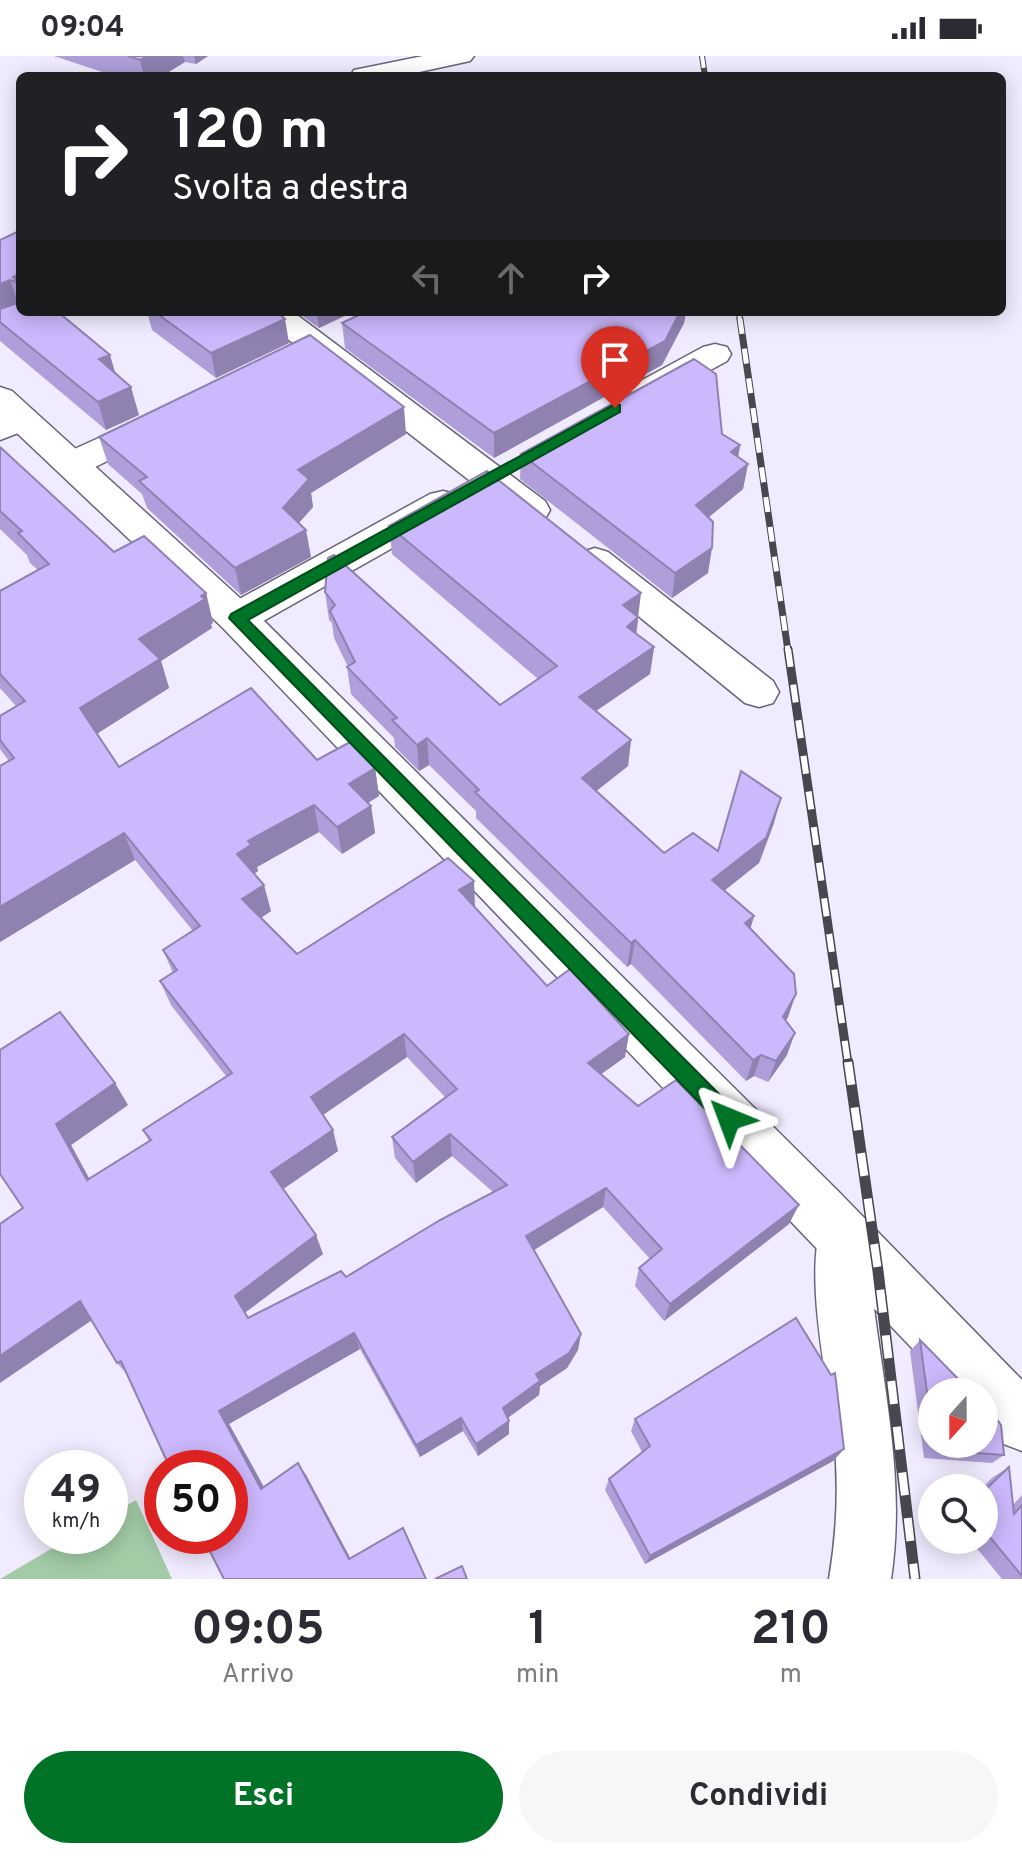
<!DOCTYPE html>
<html lang="it">
<style>
:root{--surface:#fff;--page:#f7f7f7;--text:#2b2b33;--muted:#7c7c81;--accent:#007327}
body{margin:0;font-family:Overpass,sans-serif;background:var(--page);color:var(--text);height:100vh;display:flex;flex-direction:column;font-size:30px;white-space:nowrap}
*{box-sizing:border-box;margin:0}
p{font-size:26px;color:var(--muted)}
.icon{flex:none;width:44px;height:44px;fill:none;stroke:currentColor;stroke-width:2;stroke-linecap:round;stroke-linejoin:round}
.map{position:relative;height:1523px;overflow:hidden}
.sheet{display:flex;flex-direction:column;background:var(--surface);flex:1}
.sheet>*{flex:none}
.top-card{position:absolute;left:16px;top:16px;width:990px;height:244px;border-radius:12px;box-shadow:0 4px 20px #0003;background:#202124;color:#fff;overflow:hidden}
.needle{width:52px;rotate:201deg}
.tools{position:absolute;left:918px;top:1322px;display:grid;gap:16px}
.tools a{display:grid;place-items:center;width:80px;height:80px;border-radius:50%;background:var(--surface);box-shadow:0 4px 20px #0003;font-size:40px}
.speed{position:absolute;left:24px;top:1394px;display:flex;gap:16px;font-size:40px;font-weight:700;text-align:center}
.speed>*{display:grid;place-content:center;width:104px;height:104px;border-radius:50%;background:var(--surface);box-shadow:0 4px 20px #0003;line-height:1}
.speed small{font-size:20px;font-weight:400}
.speed .limit{border:12px solid #d22;background:#fff;color:#111}
.pin{position:absolute;display:grid;place-items:center;width:68px;height:68px;color:#fff;margin:-82px -34px;border-radius:50% 50% 50% 0;rotate:-45deg;box-shadow:0 0 8px #0007}
.pin .icon{rotate:45deg}
.me{position:absolute;width:88px;margin:-44px;rotate:316deg;stroke-linejoin:round;filter:drop-shadow(0 0 6px #0008)}
.turn{display:flex;align-items:center;gap:28px;height:168px;padding:0 24px;font-size:36px}
.turn .icon{width:104px;height:104px;stroke-width:2.5}
.turn b{display:block;font-size:56px;line-height:68px}
.lanes{display:flex;align-items:center;height:76px;padding:0 24px;background:#0003;justify-content:center;gap:40px;direction:ltr}
.lanes .off{opacity:.35}
.eta{display:flex;justify-content:space-evenly;align-items:center;height:136px;text-align:center}
.eta b{font-size:48px;font-weight:700;line-height:56px}
.button{display:flex;gap:16px;margin-top:auto;padding:16px 24px}
.button a{flex:1;height:92px;border-radius:48px;background:var(--accent);color:#fff;font-size:32px;font-weight:700;line-height:92px;text-align:center}
.button a+a{background:var(--page);color:var(--text)}
.status{display:flex;justify-content:space-between;align-items:center;height:56px;padding:0 40px;background:var(--surface);direction:ltr}
.status svg{height:22px;fill:currentColor}
.map>svg:first-child{display:block}
.green{fill:#a2cba6}
.lines{fill:none;stroke-linecap:round;stroke-linejoin:round}
.minor-casing{stroke:#696378;stroke-width:3}
.secondary-casing{stroke:#696378;stroke-width:3}
.minor{fill:#fff;fill-rule:evenodd}
.secondary{fill:#fff;fill-rule:evenodd}
.rail-far3-casing{stroke:#494650;stroke-width:6}
.rail-far2-casing{stroke:#494650;stroke-width:7}
.rail-far1-casing{stroke:#494650;stroke-width:9}
.rail-casing{stroke:#494650;stroke-width:11}
.rail-far3{stroke:#fff;stroke-width:4;stroke-dasharray:12;stroke-linecap:butt}
.rail-far2{stroke:#fff;stroke-width:5;stroke-dasharray:15;stroke-linecap:butt}
.rail-far1{stroke:#fff;stroke-width:6;stroke-dasharray:18;stroke-linecap:butt}
.rail{stroke:#fff;stroke-width:8;stroke-dasharray:23;stroke-linecap:butt}
.wall{fill:#af9ed9;fill-rule:evenodd}
.shaded-wall{fill:#8f81b0}
.building{fill:#ccb8fc;stroke:#8f81b0;stroke-width:2;fill-rule:evenodd}
.route{fill:#007327;stroke:#004b19;stroke-width:2}
</style>
<div class="status"><b>09:04</b><svg viewBox="0 0 49 12"><path d="M0 12V9h3v3zM5 12V6h3v6zM10 12V3h3v9zM15 12V0h3v12zM26 1h20v11H26zM47 4h2v5h-2z"/></svg></div>
<div class="map">
<svg width="1022" height="1523" viewBox="0 0 1022 1523">
<rect width="100%" height="100%" fill="#f0ebfe"/>
<polygon class="green" points="136,1444 172,1523 0,1523 73,1480 110,1480 110,1459"/>
<g class="lines">
<g class="minor-casing">
<g id="minor">
<polygon points="423,0 474,0 470,5 401,20 350,20 354,14"/>
<polygon points="257,256 293,256 545,445 550,454 545,463 532,466 519,463 262,263"/>
<polygon points="715,288 727,291 731,298 727,305 659,342 647,345 635,342 630,335 635,328 703,291"/>
<polygon points="22,352 34,355 39,363 34,371 0,384 0,360"/>
<polygon points="156,356 168,359 173,367 168,375 85,416 72,420 59,416 54,408 59,400"/>
<polygon points="443,435 456,438 461,447 456,456 251,572 237,576 223,572 217,562 223,552 430,438"/>
<polygon points="595,492 608,496 773,625 779,636 773,647 759,651 745,647 582,514 576,505 582,496"/>
<path d="M843,1153L862,1161C874,1190 871,1221 874,1252C886,1344 905,1431 891,1523H829C837,1476 839,1429 834,1381C828,1323 802,1214 824,1161Z"/>
</g>
</g>
<g class="secondary-casing">
<polygon id="secondary" points="0,331 12,335 251,552 838,1135 1022,1324 1022,1395 1001,1387 984,1368 984,1336 954,1336 223,572 0,361"/>
</g>
<use href="#minor" class="minor"/>
<use href="#secondary" class="secondary"/>
<g class="rail-far3-casing">
<g id="rail-far3">
<polyline points="702,0 705,20"/>
<polyline points="739,256 740,265"/>
</g>
</g>
<g class="rail-far2-casing">
<polyline id="rail-far2" points="740,263 788,595"/>
</g>
<g class="rail-far1-casing">
<polyline id="rail-far1" points="788,593 848,1008"/>
</g>
<g class="rail-casing">
<polyline id="rail" points="848,1006 878,1215 915,1523"/>
</g>
<use href="#rail-far3" class="rail-far3"/>
<use href="#rail-far2" class="rail-far2"/>
<use href="#rail-far1" class="rail-far1"/>
<use href="#rail" class="rail"/>
</g>
<g class="wall">
<polygon points="54,0 208,0 196,8 185,6 162,20 114,20"/>
<polygon points="20,176 20,256 115,317 139,359 106,374 0,285 0,184"/>
<polygon points="147,256 277,256 289,287 216,322 152,274"/>
<polygon points="297,256 353,256 319,272"/>
<polygon points="365,256 686,256 684,267 662,309 494,402 345,292 342,267"/>
<polygon points="406,378 311,437 313,451 299,467 311,501 241,539 147,452 142,438 108,408 99,381"/>
<polygon points="722,378 740,389 738,401 748,408 743,433 709,461 708,517 672,542 520,423 521,398"/>
<path d="M0,391L114,496L206,537L213,567L211,568L212,572L161,605L169,632L97,677L119,711L317,704L375,712L379,740L368,747L371,750L375,777L342,798L319,776L257,811L258,815L254,818L271,855L261,862L297,898L475,851L547,930L625,1001L601,1018L638,1050L789,1168L664,1265L635,1230L639,1212L650,1203L603,1151L534,1194L578,1294L567,1312L540,1330L539,1339L508,1362L509,1365V1378L478,1400L463,1375L420,1401L360,1293L229,1368L264,1431L306,1419L350,1502L426,1523L230,1480L126,1317L117,1307L23,1152L0,1118L128,1049L71,1089L89,1123L149,1085L143,1074L226,1020L171,949L160,925L173,917L163,894L193,875L135,804L0,886V710L9,705L0,693V660L16,650L0,632V535L38,514L30,507L27,499L0,473ZM407,1001L445,1041L392,1081L395,1102L416,1127L452,1100L493,1136L346,1221L248,1262L245,1257L323,1198L283,1133L338,1095L323,1059Z"/>
<polygon points="389,470 638,565 636,578 654,591 650,618 596,655 631,684 628,710 596,735 664,797 718,795 774,767 759,807 724,835 754,860 750,873 788,961 785,965 787,999 768,1026 754,1020 746,1025 631,908 627,911 476,762 476,755 429,709 419,715 395,691 394,682 351,638 347,611 348,611 334,582 332,567 329,564 325,536 500,649 538,623 392,498"/>
<polygon points="920,1284 932,1336 932,1388 984,1388 1004,1399 992,1407 924,1402 910,1295"/>
<polygon points="635,1363 844,1393 833,1405 645,1508 605,1434 609,1423 642,1396 631,1375"/>
<polygon points="1009,1411 1013,1449 1022,1439 1022,1523 1002,1523 970,1484 984,1484 984,1432 982,1432 993,1421"/>
</g>
<g class="shaded-wall">
<polygon points="147,0 183,0 185,6 162,20 144,20 140,4"/>
<polygon points="194,0 208,0 196,8"/>
<polygon points="20,218 20,227 13,221"/>
<polygon points="10,224 19,249 0,257 0,228"/>
<polygon points="317,256 353,256 319,272"/>
<polygon points="680,256 686,256 684,267 662,309 494,402 494,377"/>
<polygon points="285,263 289,287 216,322 211,297"/>
<polygon points="110,299 118,326 99,303"/>
<polygon points="131,331 139,359 106,374 98,346"/>
<polygon points="404,351 406,378 311,437 313,451 287,480 283,452 298,414"/>
<polygon points="740,389 736,415 731,396"/>
<polygon points="748,408 743,433 693,474 696,449"/>
<polygon points="306,474 311,501 241,539 235,512"/>
<polygon points="712,492 708,517 672,542 675,517"/>
<polygon points="206,537 213,567 211,568 212,572 161,605 169,632 92,681 80,652 139,583"/>
<polygon points="641,537 635,588 624,598 623,549"/>
<polygon points="654,591 650,618 577,668 579,641"/>
<polygon points="427,682 429,709 419,715 417,689"/>
<polygon points="631,684 628,710 580,748 582,722"/>
<polygon points="375,712 379,740 354,755 349,728"/>
<polygon points="781,742 774,767 759,807 706,849 712,824"/>
<polygon points="314,749 319,776 257,811 258,815 245,824 237,798 248,785"/>
<polygon points="371,750 375,777 342,798 337,771"/>
<polygon points="124,777 135,804 0,886 0,851"/>
<polygon points="474,825 475,851 459,834"/>
<polygon points="264,829 271,855 250,869 242,843"/>
<polygon points="754,860 747,884 745,867"/>
<polygon points="635,884 631,908 627,911 631,887"/>
<polygon points="796,938 788,961 775,983 783,961"/>
<polygon points="795,977 787,999 768,1026 776,1005"/>
<polygon points="404,978 407,1001 317,1063 311,1041"/>
<polygon points="629,978 625,1001 586,1029 588,1007"/>
<polygon points="761,999 754,1020 746,1025 753,1004"/>
<polygon points="115,1027 128,1049 71,1089 101,1144 87,1124 56,1068"/>
<polygon points="333,1074 338,1095 279,1136 271,1116"/>
<polygon points="450,1078 452,1100 416,1127 413,1106"/>
<polygon points="606,1132 603,1151 526,1199 526,1180"/>
<polygon points="799,1149 789,1168 664,1265 670,1248"/>
<polygon points="316,1179 323,1198 244,1257 235,1240"/>
<polygon points="80,1245 95,1262 0,1327 0,1300"/>
<polygon points="354,1277 360,1293 229,1368 271,1444 261,1433 219,1355"/>
<polygon points="581,1278 578,1294 567,1312 540,1330 539,1339 503,1365 503,1352 536,1318"/>
<polygon points="461,1362 463,1375 420,1401 416,1389"/>
<polygon points="509,1365 509,1378 478,1400 476,1388"/>
<polygon points="844,1393 833,1405 645,1508 650,1500"/>
<polygon points="298,1407 306,1419 355,1511 349,1503"/>
</g>
<g class="building">
<polygon points="128,0 147,0 140,4"/>
<polygon points="19,175 20,176 20,218 13,221 20,227 10,224 0,228 0,184"/>
<polygon points="20,246 20,256 58,256 110,299 99,303 131,331 98,346 0,266 0,253"/>
<polygon points="155,256 277,256 285,263 211,297"/>
<polygon points="365,256 680,256 665,285 494,377 342,267"/>
<polygon points="310,279 404,351 298,414 309,423 283,452 306,474 235,512 139,425 147,421 99,381"/>
<polygon points="694,303 716,318 722,378 740,389 731,396 748,408 696,449 713,466 712,492 675,517 521,398"/>
<path d="M0,391L114,496L144,480L206,537L201,540L205,543L139,583L160,603L80,652L119,711L251,632L317,704L350,686L375,712L349,728L371,750L337,771L314,749L248,785L251,789L237,798L264,829L242,843L297,898L448,802L474,825L459,834L547,930L570,913L629,978L588,1007L638,1050L676,1024L799,1149L670,1248L639,1212L662,1193L606,1132L526,1180L581,1278L569,1297L536,1318L540,1325L503,1352L509,1365L476,1388L461,1362L416,1389L354,1277L219,1355L261,1433L298,1407L349,1503L403,1472L426,1523H224L202,1480H230V1412H183L181,1408L174,1412H170L121,1305L117,1307L80,1245L0,1300V1168L23,1152L0,1118V994L60,956L115,1027L56,1068L87,1124L151,1084L143,1074L232,1017L160,925L177,914L163,894L200,870L124,777L0,851V710L14,702L0,684V660L25,645L0,618V535L49,508L18,477L22,475L0,455ZM404,978L457,1033L392,1081L413,1106L450,1078L507,1129L440,1164L346,1221L341,1215L248,1262L235,1240L316,1179L271,1116L333,1074L311,1041Z"/>
<polygon points="487,415 641,537 623,549 638,561 627,571 654,591 579,641 631,684 582,722 664,797 693,777 718,795 741,715 781,742 766,782 712,824 754,860 745,867 794,918 796,938 783,961 795,977 776,1005 761,999 753,1004 635,884 631,887 475,736 479,734 427,682 417,689 392,664 397,662 347,611 355,606 330,555 335,549 325,536 328,502 334,499 500,649 557,610 389,470"/>
<polygon points="796,1262 831,1319 835,1317 844,1393 650,1500 609,1423 650,1390 635,1363"/>
<polygon points="920,1284 971,1336 932,1336 932,1373"/>
<polygon points="984,1349 993,1358 1001,1369 1004,1399 935,1394 934,1388 984,1388"/>
<polygon points="1009,1411 1014,1458 1022,1449 1022,1520 984,1474 984,1435"/>
<polygon points="462,1510 467,1523 435,1523"/>
</g>
<polygon class="route" points="615,348 620,349 620,356 248,564 737,1056 740,1063 737,1070 729,1073 722,1070 229,562 231,558"/>
</svg>
<div class="tools">
<a><svg class="needle" viewBox="-14 -14 28 28"><path d="M0-13l5 13h-10z" fill="#e53935"/><path d="M0 13l5-13h-10z" fill="#7c7c81"/></svg></a>
<a><svg class="icon" aria-label="search" viewBox="0 0 24 24"><circle cx="10" cy="10" r="6"/><path d="M15 15l6 6"/></svg></a>
</div>
<div class="speed"><div>49<small>km/h</small></div><div class="limit">50</div></div>
<div class="pin" style="left:615px;top:352px;background:#d93025"><svg class="icon" aria-label="arrive" viewBox="0 0 24 24"><path d="M6 21V4h12l-3 4 3 4H6"/></svg></div>
<svg class="me" style="left:729px;top:1063px" viewBox="-20 -20 40 40"><path d="M0-17L14 15 0 8-14 15z" fill="#007327" stroke="#fff" stroke-width="4"/></svg>
<div class="top-card">
<div class="turn"><svg class="icon" aria-label="right" viewBox="0 0 24 24"><path d="M7 20v-9h11M14 6l5 5-5 5"/></svg><div><b>120 m</b>Svolta a destra</div></div>
<div class="lanes"><svg class="icon off" aria-label="left" viewBox="0 0 24 24"><path d="M17 20v-9H6M10 6l-5 5 5 5"/></svg><svg class="icon off" aria-label="ahead" viewBox="0 0 24 24"><path d="M12 20V5M6 11l6-6 6 6"/></svg><svg class="icon" aria-label="right" viewBox="0 0 24 24"><path d="M7 20v-9h11M14 6l5 5-5 5"/></svg></div>
</div>
</div>
<section class="sheet">
<div class="eta">
<div><b>09:05</b><p>Arrivo</p></div>
<div><b>1</b><p>min</p></div>
<div><b>210</b><p>m</p></div>
</div>
<div class="button"><a>Esci</a><a>Condividi</a></div>
</section>
